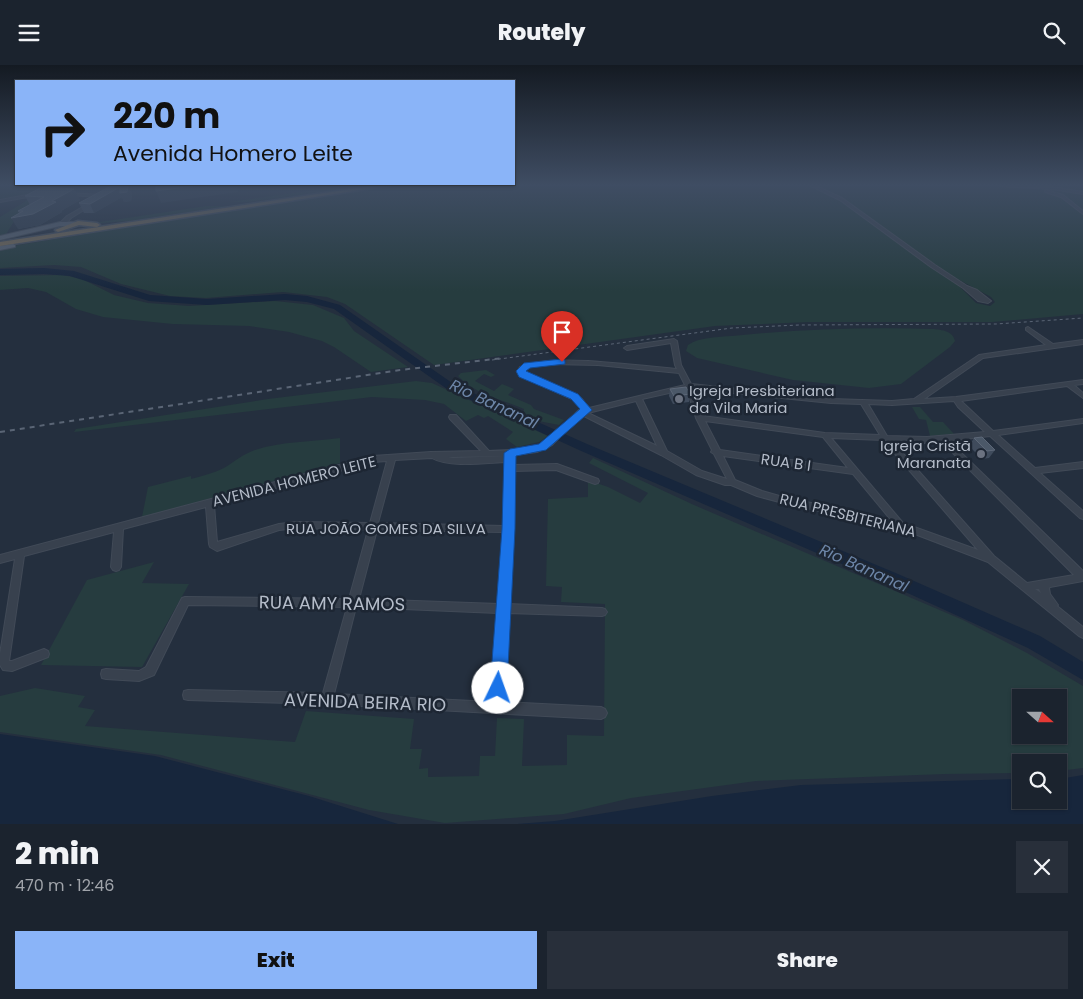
<!DOCTYPE html>
<meta charset="utf-8">
<style>
:root{--surface:#1b232e;--page:#282f3a;--text:#f1f3f6;--muted:#a0a4aa;--line:#39404a;--accent:#8ab4f8}
body{margin:0;font-family:Poppins,sans-serif;background:var(--page);color:var(--text);height:100vh;display:flex;flex-direction:column;font-size:19px;white-space:nowrap}
*{box-sizing:border-box;margin:0}
p{font-size:16px;color:var(--muted)}
.icon{flex:none;width:28px;height:28px;fill:none;stroke:currentColor;stroke-width:2;stroke-linecap:round;stroke-linejoin:round}
.map{position:relative;height:759px;overflow:hidden}
.panel{display:flex;flex-direction:column;background:var(--surface);flex:1}
.panel>*{flex:none}
.top-card{position:absolute;left:15px;top:15px;width:500px;height:105px;border-radius:0px;box-shadow:0 1px 4px #0004,0 0 0 1px var(--line);background:#8ab4f8;color:#111;overflow:hidden}
.needle{width:32px;rotate:111deg}
.buttons{position:absolute;left:1012px;top:624px;display:grid;gap:10px}
.buttons a{display:grid;place-items:center;width:55px;height:55px;border-radius:0px;background:var(--surface);box-shadow:0 1px 4px #0004,0 0 0 1px var(--line);font-size:25px}
.pin{position:absolute;display:grid;place-items:center;width:42px;height:42px;color:#fff;margin:-51px -21px;border-radius:50% 50% 50% 0;rotate:-45deg;box-shadow:0 0 5px #0007}
.pin .icon{rotate:45deg}
.me{position:absolute;width:55px;margin:-28px;rotate:3deg;stroke-linejoin:round;filter:drop-shadow(0 0 4px #0008)}
.turn{display:flex;align-items:center;gap:18px;height:105px;padding:0 15px;font-size:22px}
.turn .icon{width:65px;height:65px;stroke-width:2.5}
.turn b{display:block;font-size:35px;line-height:42px}
.round{display:grid;place-items:center;flex:none;width:52px;height:52px;border-radius:0px;background:var(--page)}
.summary{display:flex;align-items:center;justify-content:space-between;height:85px;padding:0 15px}
h1{font-size:30px;font-weight:800;line-height:38px}
.action{display:flex;gap:10px;margin-top:auto;padding:10px 15px}
.action a{flex:1;height:58px;border-radius:0px;background:var(--accent);color:#111;font-size:20px;font-weight:800;line-height:58px;text-align:center}
.action a+a{background:var(--page);color:var(--text)}
header{display:flex;justify-content:space-between;align-items:center;height:65px;padding:0 15px;background:var(--surface);font-size:22px;font-weight:800}
.map>svg:first-child{display:block}
.green{fill:#263c3f;fill-rule:evenodd}
.water{fill:#17263c}
.lines{fill:none;stroke-linecap:round;stroke-linejoin:round}
.river{fill:#17263c;fill-rule:evenodd}
.minor-casing{stroke:#414a57;stroke-width:2}
.major-casing{stroke:#414a57;stroke-width:2}
.highway-casing{stroke:#434c59;stroke-width:3}
.minor{fill:#38414e;fill-rule:evenodd}
.major{fill:#56606e;fill-rule:evenodd}
.highway{fill:#746855;fill-rule:evenodd}
.rail-far1{stroke:#5a6575;stroke-width:1;stroke-dasharray:3 3;stroke-linecap:butt}
.rail{stroke:#5a6575;stroke-width:2;stroke-dasharray:5 5;stroke-linecap:butt}
.wall{fill:#3f4b5c}
.shaded-wall{fill:#2f3b4b}
.building{fill:#4b5868;stroke:#5c6777}
.route{fill:#1a73e8;stroke:#114b97}
.worship-dot{fill:#6b7280;stroke:#1d2633;stroke-width:2}
.labels{text-anchor:middle;dominant-baseline:central;stroke-width:5;stroke-linejoin:round;paint-order:stroke}
.poi-label{font-size:15px;fill:#b4bcc9;stroke:#1d2633;text-anchor:start}
.street-label{font-size:15px;fill:#b4bcc9;stroke:#1d2633}
.water-label{font-size:16px;font-style:italic;fill:#6d86a8;stroke:#1d2633}
.near-street-label{font-size:18px;fill:#b4bcc9;stroke:#1d2633}
</style>
<header><svg class="icon" aria-label="menu" viewBox="0 0 24 24"><path d="M4 6h16M4 12h16M4 18h16"/></svg>Routely<svg class="icon" aria-label="search" viewBox="0 0 24 24"><circle cx="10" cy="10" r="6"/><path d="M15 15l6 6"/></svg></header>
<div class="map">
<svg width="1083" height="759" viewBox="0 0 1083 759">
<rect width="100%" height="100%" fill="#242f3e"/>
<g class="green">
<polygon points="0,120 67,120 53,127 0,134"/>
<polygon points="321,120 370,120 248,137 229,137 322,124"/>
<polygon points="399,120 807,120 842,136 958,220 976,238 990,241 995,237 991,232 939,204 836,129 813,120 1083,120 1083,249 992,257 809,257 715,261 434,300 345,239 327,232 283,227 206,233 170,231 121,219 81,202 54,200 0,203 0,183 264,140"/>
<polygon points="46,129 19,148 5,171 0,171 0,152 34,131"/>
<polygon points="206,141 228,141 129,156 87,159"/>
<polygon points="63,210 82,214 114,230 148,238 189,241 275,236 313,240 344,253 354,266 408,302 371,307 334,282 322,276 289,267 249,261 173,259 103,252 76,244 46,227 28,223 0,225 0,211"/>
<path d="M934,264C942,265 953,266 955,276L950,282L901,319L869,323L793,315L697,293L686,286L688,280C700,272 718,272 732,271C798,264 868,262 934,264Z"/>
<path d="M486,305L495,310L491,312L484,309L475,316L494,326L502,319L514,324L508,330L531,340L534,344L564,355L559,360L523,353L524,344C501,334 476,330 458,311L461,308Z"/>
<polygon points="416,316 432,318 548,371 539,377 517,382 506,374 513,367 488,351 484,353 478,350 466,356 444,339 425,335 372,332 74,367 76,364 268,334"/>
<polygon points="912,342 920,342 933,357 943,357 954,369 930,371 926,355 919,354"/>
<path d="M340,373V398L142,452L148,422L191,411V414C202,411 214,408 224,403C234,397 243,389 255,385C282,376 312,377 340,373Z"/>
<path d="M593,393L694,440L963,555L1027,588L1083,621V703L1059,706V698H1021V708L945,709L756,716L631,733L564,749L445,758L369,745L161,690L0,667V631L35,623L85,631L78,642L95,645L85,661L295,677L306,646L414,654L410,684H422L419,704L428,703V712L479,711L480,691H495L497,653L524,654L522,701L567,700V670L604,671L605,539L561,537L562,522L546,521L548,434L588,432V415L608,422L640,438L648,428L589,398ZM1021,632H1059V670H1021Z"/>
<polygon points="154,497 142,518 189,519 142,602 41,600 87,515"/>
</g>
<g class="water">
<polygon points="0,669 155,691 309,731 398,759 0,759"/>
<polygon points="1083,710 1083,759 517,759 555,756 712,731 801,720 1021,714 1021,735 1059,735 1059,714"/>
</g>
<g class="lines">
<polygon class="river" points="44,203 74,206 150,230 207,234 285,229 307,231 340,240 455,320 587,379 898,509 1040,571 1083,597 1083,615 1028,583 888,519 579,385 447,324 334,244 307,237 285,235 207,240 149,236 70,211 44,209 0,210 0,204"/>
<g class="minor-casing">
<g id="minor">
<polygon points="122,120 136,120 123,122 121,121"/>
<polygon points="809,120 814,120 842,133 935,200 967,221 977,225 991,236 988,238 978,236 963,223 931,202 840,135"/>
<polygon points="999,120 1052,122 1083,127 1083,129 1052,124 1001,121"/>
<polygon points="1046,125 1063,130 1083,146 1083,149 1061,132 1045,127 1045,125"/>
<polygon points="67,128 103,130 105,131 103,132 66,130 65,129"/>
<polygon points="33,129 35,130 34,131 0,137 0,135"/>
<polygon points="88,139 92,140 71,153 65,159 61,159 61,157 67,151"/>
<path d="M1028,262L1053,279L1083,275V279L983,293L924,334L956,332L1083,315V319L1074,320L1083,328V333L1067,321L961,336L993,366L1083,354V358L998,370L1035,403L1083,397V403L1040,408L1083,446V454L1080,453L990,371L949,376L1083,506V516L1050,522L1049,523L1050,529L1058,540L1057,541L1083,562V573L1079,571L988,497L899,463L783,438L757,431L731,420H725L696,410L661,390L582,350L552,380L537,387L514,390V400L557,399L598,414L599,416L598,418L595,419L556,405L513,406L512,464L508,539L602,543L605,544L607,547L605,550L602,551L508,548L503,637L601,642L605,644L607,648L605,652L601,654L327,639L188,635L184,634L183,630L184,626L188,625L323,628L347,542L188,540L154,610L139,616L106,614L102,613L101,609L102,605L106,604L139,606L146,602L182,533L185,532L349,534L368,465L297,463L279,465L217,486L210,482L209,479L206,442L123,464L121,502L119,505L116,506L113,505L111,502L114,467L24,491L9,596H12L44,584L48,586L49,589L48,592L12,606L3,605L0,600V589L15,494L0,498V490L373,391L431,387L481,386L450,354L449,352L450,350H456L489,386C507,385 533,386 547,376C558,367 568,355 579,345L583,344L578,338L572,334L521,311L517,307L520,302C542,294 565,295 588,296C618,298 647,301 677,304L675,300L671,278L627,285L624,283L627,281L674,274L677,276L681,300L691,319L831,334L892,336L914,334L979,290L1046,280L1026,265V263ZM551,299L598,300L679,308L685,320L589,343L582,334L576,330L525,309L523,307L525,304L534,301ZM687,324L696,353L712,385L711,387L714,389L727,414L702,406L667,386L642,334ZM693,324L831,338L861,339L880,370L825,368L703,351ZM636,336L657,381L588,348ZM954,336L958,342L985,367L927,372L887,371L868,339L892,340ZM705,356L823,372L848,403L720,385ZM831,373L883,375L978,485L903,458ZM892,376L927,378L941,376L1074,510L1027,518L994,491ZM506,391L453,393L448,392ZM723,391L853,409L891,455L783,432L762,426L735,415ZM432,393C449,403 485,398 506,397L504,461L378,458L395,395ZM387,396L370,458L297,457L279,459L217,477L214,440L373,397ZM377,465L503,467L499,539L359,534ZM1035,524H1039L1041,528ZM356,542L498,548L492,637L334,629Z"/>
</g>
</g>
<g class="major-casing">
<g id="major">
<polygon points="60,157 76,157 79,159 76,161 60,161 0,175 0,171"/>
<polygon points="13,179 15,180 15,182 0,185 0,181"/>
</g>
</g>
<g class="highway-casing">
<g id="highway">
<polygon points="377,120 392,120 0,181 0,177"/>
<polygon points="78,156 97,158 100,160 97,162 79,160 58,167 55,165"/>
</g>
</g>
<use href="#minor" class="minor"/>
<use href="#major" class="major"/>
<use href="#highway" class="highway"/>
<polyline class="rail-far1" points="492,295 732,263 799,260 996,259 1083,253"/>
<polyline class="rail" points="0,367 400,305 503,293"/>
</g>
<g class="wall">
<polygon points="74,124 80,135 61,146 62,147 40,160 18,164 19,148 18,146 30,140 25,131"/>
<polygon points="132,128 131,136 124,137 122,132 94,148 84,148 79,138"/>
<polygon points="670,324 690,329 689,337 673,339 669,331"/>
<polygon points="974,373 995,385 989,393 982,394 969,381"/>
</g>
<g class="shaded-wall">
<polygon points="128,120 132,128 131,136 124,137 122,132 94,148 90,139 120,122"/>
<polygon points="201,120 237,120 238,127 161,138 156,126"/>
<polygon points="74,124 80,135 61,146 62,147 40,160 18,164 11,153 52,136"/>
</g>
<g class="building">
<polygon points="123,120 128,120 127,127 120,128 120,122 90,139 79,138 109,122"/>
<polygon points="156,120 201,120 156,126"/>
<polygon points="42,122 74,124 52,136 56,137 33,149 11,153 23,146 18,146 44,132 25,131"/>
<polygon points="686,322 690,329 674,331 670,324"/>
<polygon points="982,372 995,385 987,386 974,373"/>
</g>
<linearGradient id="sky" x2="0" y2="1"><stop stop-color="#141a22"/><stop offset="0.53" stop-color="#3f4d63"/><stop offset="1" stop-color="#3f4d63" stop-opacity="0"/></linearGradient>
<rect width="1083" height="226" fill="url(#sky)"/>
<polygon class="route" points="562,294 565,295 565,299 530,303 526,306 578,329 592,345 546,385 516,391 515,464 507,623 504,629 498,631 493,629 490,623 502,464 504,388 510,384 539,379 580,344 571,334 519,312 516,306 524,298"/>
<g class="worship-dot">
<circle cx="679" cy="334" r="5"/>
<circle cx="981" cy="389" r="5"/>
</g>
<g class="labels">
<g class="poi-label">
<text x="689" y="325">Igreja Presbiteriana<tspan x="689" dy="17">da Vila Maria</tspan></text>
<text x="971" y="380" text-anchor="end">Igreja Cristã<tspan x="971" dy="17">Maranata</tspan></text>
</g>
<g class="street-label">
<text transform="translate(786 397) rotate(8)">RUA B I</text>
<text transform="translate(294 416) rotate(-14)">AVENIDA HOMERO LEITE</text>
<text transform="translate(848 450) rotate(14)">RUA PRESBITERIANA</text>
<text x="386" y="463">RUA JOÃO GOMES DA SILVA</text>
</g>
<g class="water-label">
<text transform="translate(494 339) rotate(25)">Rio Bananal</text>
<text transform="translate(864 503) rotate(24)">Rio Bananal</text>
</g>
<g class="near-street-label">
<text transform="translate(332 538) rotate(1)">RUA AMY RAMOS</text>
<text transform="translate(365 637) rotate(2)">AVENIDA BEIRA RIO</text>
</g>
</g>
</svg>
<div class="buttons">
<a><svg class="needle" viewBox="-14 -14 28 28"><path d="M0-13l5 13h-10z" fill="#e53935"/><path d="M0 13l5-13h-10z" fill="#a0a4aa"/></svg></a>
<a><svg class="icon" aria-label="search" viewBox="0 0 24 24"><circle cx="10" cy="10" r="6"/><path d="M15 15l6 6"/></svg></a>
</div>
<div class="pin" style="left:562px;top:297px;background:#d93025"><svg class="icon" aria-label="arrive" viewBox="0 0 24 24"><path d="M6 21V4h12l-3 4 3 4H6"/></svg></div>
<svg class="me" style="left:498px;top:623px" viewBox="-20 -20 40 40"><circle r="19" fill="#fff"/><path d="M0-13L10 11 0 6-10 11z" fill="#1a73e8"/></svg>
<div class="top-card">
<div class="turn"><svg class="icon" aria-label="right" viewBox="0 0 24 24"><path d="M7 20v-9h11M14 6l5 5-5 5"/></svg><div><b>220 m</b>Avenida Homero Leite</div></div>
</div>
</div>
<section class="panel">
<div class="summary"><div><h1>2 min</h1><p>470 m · 12:46</p></div><a class="round"><svg class="icon" aria-label="close" viewBox="0 0 24 24"><path d="M6 6l12 12M18 6L6 18"/></svg></a></div>
<div class="action"><a>Exit</a><a>Share</a></div>
</section>
